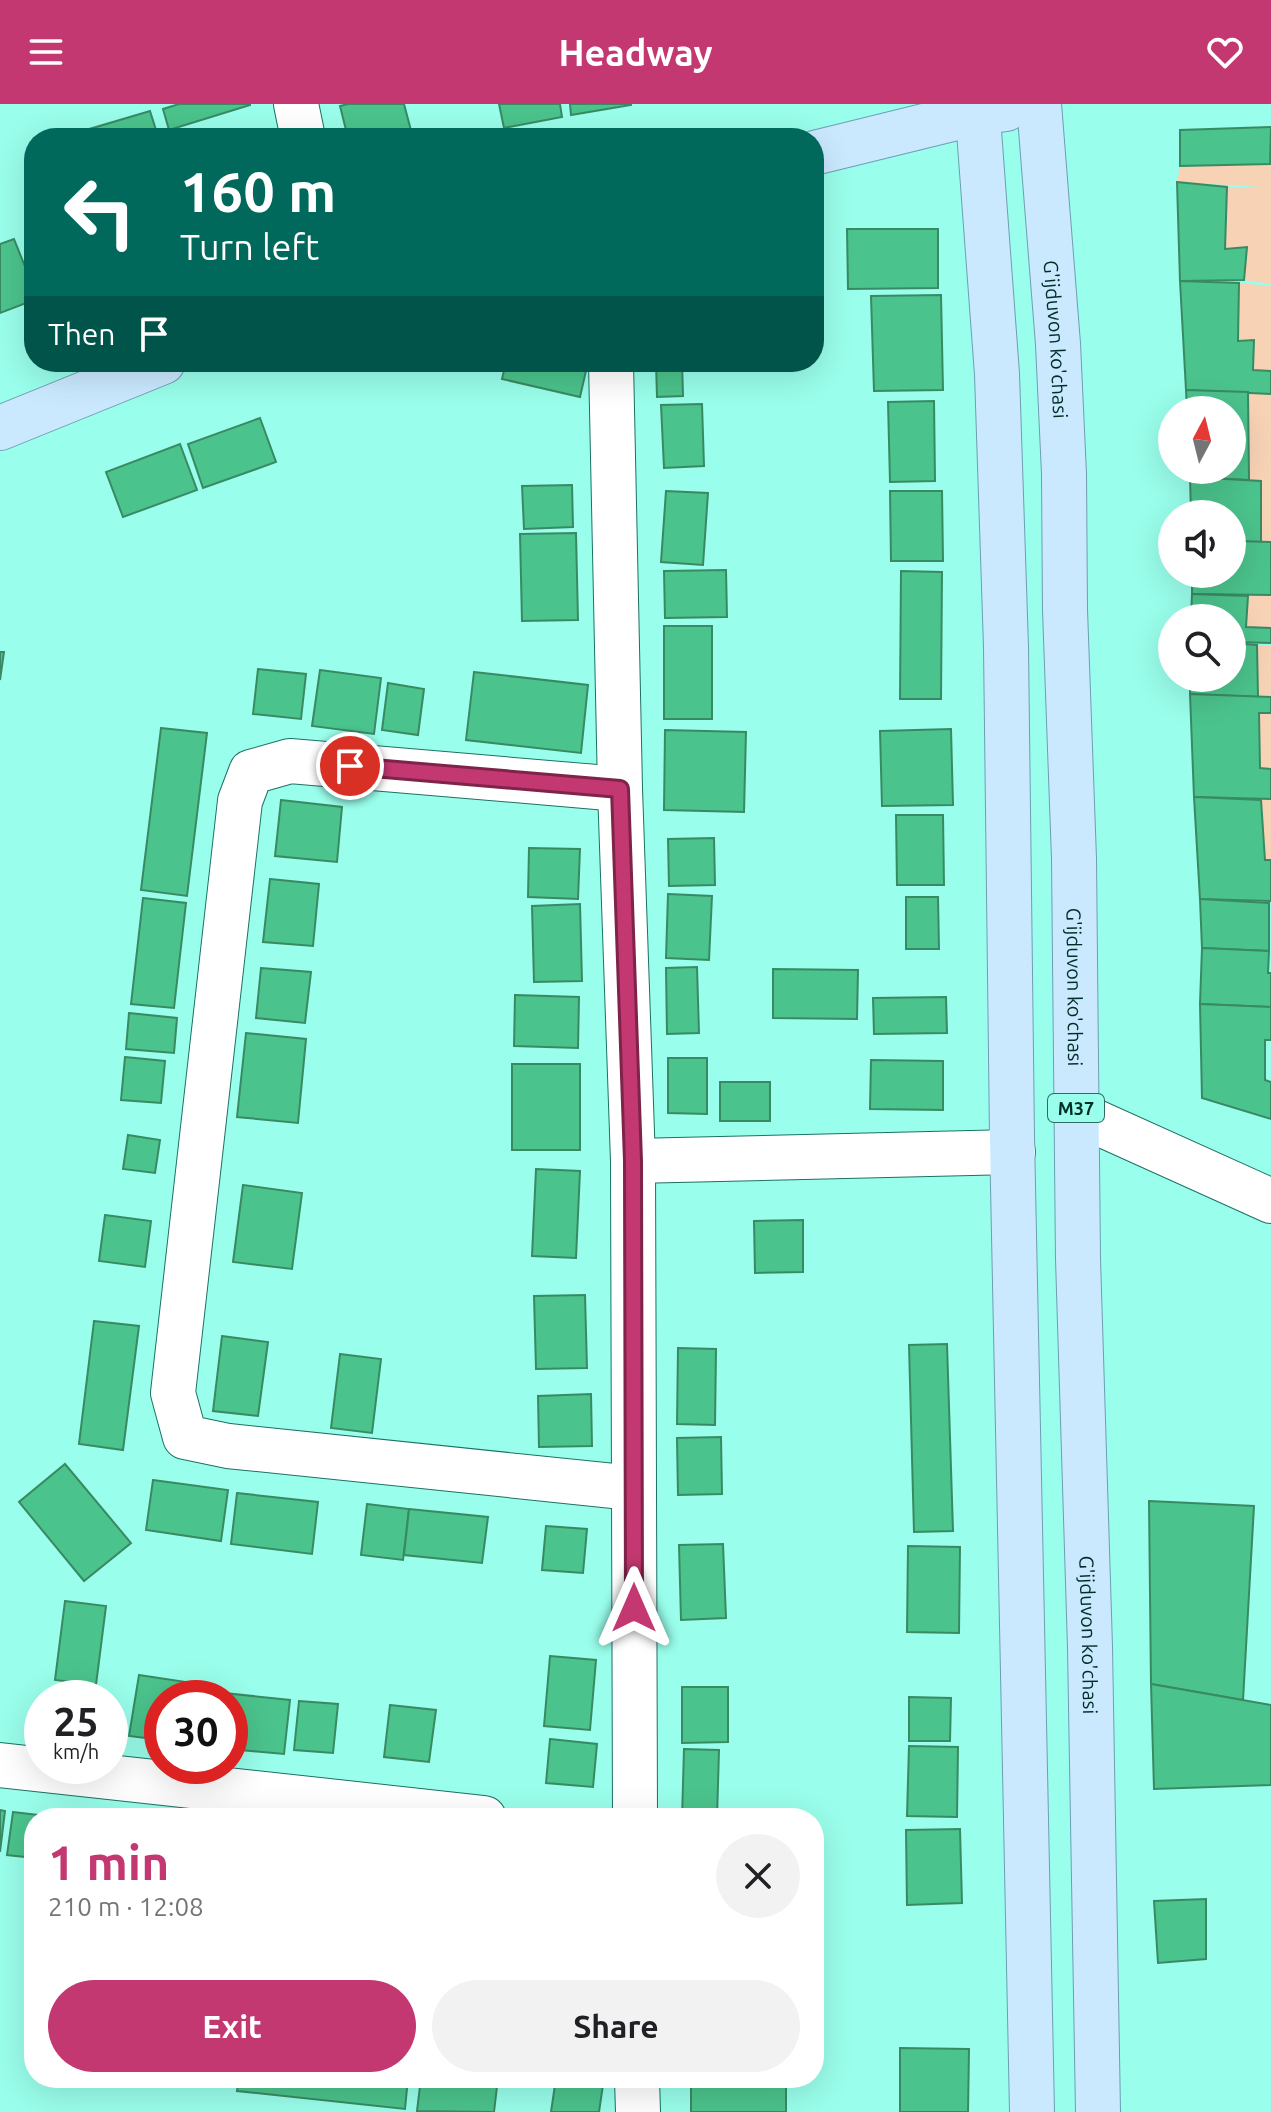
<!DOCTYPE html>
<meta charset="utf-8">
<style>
:root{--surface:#fff;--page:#f2f2f2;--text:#202124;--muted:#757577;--accent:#c33870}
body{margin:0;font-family:Ubuntu,sans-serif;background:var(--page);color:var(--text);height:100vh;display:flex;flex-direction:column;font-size:30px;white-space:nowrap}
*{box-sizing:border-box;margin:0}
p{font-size:26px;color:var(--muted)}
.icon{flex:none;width:44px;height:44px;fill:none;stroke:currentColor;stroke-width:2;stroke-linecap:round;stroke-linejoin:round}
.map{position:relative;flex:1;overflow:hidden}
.sheet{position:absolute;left:24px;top:1704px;width:800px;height:280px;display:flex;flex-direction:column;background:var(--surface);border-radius:32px;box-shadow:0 8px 32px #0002}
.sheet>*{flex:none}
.hud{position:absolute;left:24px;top:24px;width:800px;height:244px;border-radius:32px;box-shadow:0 8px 32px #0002;background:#00695c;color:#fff;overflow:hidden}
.needle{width:52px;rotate:7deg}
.buttons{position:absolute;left:1158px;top:292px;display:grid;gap:16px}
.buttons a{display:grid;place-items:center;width:88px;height:88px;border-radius:50%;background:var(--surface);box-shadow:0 8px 32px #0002;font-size:40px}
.speed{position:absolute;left:24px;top:1576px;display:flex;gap:16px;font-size:40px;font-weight:700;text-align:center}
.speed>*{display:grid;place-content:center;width:104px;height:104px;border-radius:50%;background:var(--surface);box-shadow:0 8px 32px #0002;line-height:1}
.speed small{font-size:20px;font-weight:400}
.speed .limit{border:12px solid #d22;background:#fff;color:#111}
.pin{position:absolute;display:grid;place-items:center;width:68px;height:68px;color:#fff;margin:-34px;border:4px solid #fff;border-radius:50%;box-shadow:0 2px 8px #0007}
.me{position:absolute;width:88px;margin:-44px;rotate:0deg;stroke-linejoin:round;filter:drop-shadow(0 0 6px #0008)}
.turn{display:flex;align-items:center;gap:28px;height:168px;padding:0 24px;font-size:36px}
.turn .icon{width:104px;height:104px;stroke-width:2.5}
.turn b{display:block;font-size:56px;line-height:68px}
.then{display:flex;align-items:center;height:76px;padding:0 24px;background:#0003;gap:16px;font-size:30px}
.round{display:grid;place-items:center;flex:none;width:84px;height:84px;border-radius:42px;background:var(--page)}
.overview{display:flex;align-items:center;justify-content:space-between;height:136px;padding:0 24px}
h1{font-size:48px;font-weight:600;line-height:60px;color:var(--accent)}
.cta{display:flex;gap:16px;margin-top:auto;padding:16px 24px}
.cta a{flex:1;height:92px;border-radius:48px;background:var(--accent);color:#fff;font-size:32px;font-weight:600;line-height:92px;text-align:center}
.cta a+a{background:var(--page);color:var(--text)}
header{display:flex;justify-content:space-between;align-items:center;height:104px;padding:0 24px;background:var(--accent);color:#fff;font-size:36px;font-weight:600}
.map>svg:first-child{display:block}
.green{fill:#f7d2b5}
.building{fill:#4bc38c;stroke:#398a64;stroke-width:2}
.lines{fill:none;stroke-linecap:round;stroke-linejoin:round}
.minor-casing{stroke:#1d7164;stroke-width:46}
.major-casing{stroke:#6d9eb3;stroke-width:46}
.minor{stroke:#fff;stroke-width:44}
.major{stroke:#cae9ff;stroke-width:44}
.route-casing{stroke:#7f2449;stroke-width:20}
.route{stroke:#c33870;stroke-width:14}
.labels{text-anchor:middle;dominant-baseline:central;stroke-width:6;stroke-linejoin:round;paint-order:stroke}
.shield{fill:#99feeb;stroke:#2e6c62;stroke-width:2}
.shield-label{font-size:18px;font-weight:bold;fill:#002e27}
.street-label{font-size:20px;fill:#002e27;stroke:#99feeb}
</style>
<header><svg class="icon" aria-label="menu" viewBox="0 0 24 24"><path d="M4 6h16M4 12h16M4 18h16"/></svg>Headway<svg class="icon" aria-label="heart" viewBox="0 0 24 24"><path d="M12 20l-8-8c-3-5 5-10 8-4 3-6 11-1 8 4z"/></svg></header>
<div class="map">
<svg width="1271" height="2008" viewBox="0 0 1271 2008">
<rect width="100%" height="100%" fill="#99feeb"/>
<g class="green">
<polygon points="1271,29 1271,180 1244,176 1247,143 1225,145 1227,83 1261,83 1177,78 1180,62 1270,60"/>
<polygon points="1239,179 1271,182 1271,267 1253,266 1254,237 1238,237"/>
<polygon points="1248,288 1271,290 1271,438 1261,438 1261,377 1249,376"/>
<polygon points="1248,492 1271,492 1271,524 1246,523"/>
<polygon points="1257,541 1271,541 1271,593 1258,593"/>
<polygon points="1259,609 1271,609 1271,665 1260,664"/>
<polygon points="1261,696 1271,696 1271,756 1265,756"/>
</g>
<g class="building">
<polygon points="179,0 250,0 250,1 169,26 163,5"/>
<polygon points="348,0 404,0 413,34 348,34 340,2"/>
<polygon points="499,0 560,0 562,13 504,24"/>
<polygon points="570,0 631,0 631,1 571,11"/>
<polygon points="150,7 156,26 127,34 89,34 86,26"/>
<polygon points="1271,23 1270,60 1180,62 1180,26"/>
<polygon points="1177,78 1227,83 1225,145 1247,143 1244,176 1180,177"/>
<polygon points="847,125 938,125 938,184 848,185"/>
<polygon points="14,135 34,185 34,196 0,209 0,140"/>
<polygon points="1180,177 1239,179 1238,237 1254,236 1253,266 1271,267 1271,290 1186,286"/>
<polygon points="941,191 943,286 874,287 871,192"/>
<polygon points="506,258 588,258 580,293 502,275"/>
<polygon points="656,258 682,258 683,292 657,293"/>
<polygon points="1186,286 1248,288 1249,376 1190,373 1189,366 1232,366 1232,306 1187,306"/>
<polygon points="934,297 935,377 890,378 888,298"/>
<polygon points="702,300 704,362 664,364 661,301"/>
<polygon points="260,314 276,358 203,384 188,340"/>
<polygon points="180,340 197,386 123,413 106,368"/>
<polygon points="1190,373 1261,377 1261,438 1232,437 1232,410 1191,410"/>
<polygon points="572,381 573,423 524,425 522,382"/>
<polygon points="666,387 708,389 703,461 661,458"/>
<polygon points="890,387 942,387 943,457 891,457"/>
<polygon points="576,429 578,516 522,517 520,430"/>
<polygon points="1232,437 1271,438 1271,491 1192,490 1192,470 1232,470"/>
<polygon points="726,466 727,513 665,514 664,467"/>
<polygon points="901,467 942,468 941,595 900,595"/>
<polygon points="1192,490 1248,492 1246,523 1271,524 1271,539 1232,538 1232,514 1191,514"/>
<rect x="664" y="522" width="48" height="93"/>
<polygon points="1232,539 1257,541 1258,593 1190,590 1190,574 1232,574"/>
<polygon points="0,548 4,548 0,576"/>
<polygon points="258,565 306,570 301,615 253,610"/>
<polygon points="320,566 381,574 374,630 312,622"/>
<polygon points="474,568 588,581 581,649 466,636"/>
<polygon points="388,579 424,585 418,631 382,626"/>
<polygon points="1190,590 1271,593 1271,609 1259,609 1260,664 1271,665 1271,695 1194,693"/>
<polygon points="161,624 207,629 187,792 141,786"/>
<polygon points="951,625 953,701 882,702 880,627"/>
<polygon points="665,626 746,628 744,708 664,706"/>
<polygon points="1194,693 1261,696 1265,756 1271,756 1271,797 1200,795"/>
<polygon points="281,696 342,703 337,758 275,752"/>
<polygon points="896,711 943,711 944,781 897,781"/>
<polygon points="714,734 715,781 669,782 668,735"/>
<polygon points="529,744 580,745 578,795 528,793"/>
<polygon points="270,775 319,780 313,842 263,838"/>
<polygon points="668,790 712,792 709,856 666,854"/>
<polygon points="906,793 938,793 939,845 906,845"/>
<polygon points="143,794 186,799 174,904 131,900"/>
<polygon points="1200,795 1269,799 1269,847 1202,844"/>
<polygon points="580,800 582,877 534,878 532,802"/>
<polygon points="1202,844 1269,847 1268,869 1271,869 1271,903 1200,900"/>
<polygon points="697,863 699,929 667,930 666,864"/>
<polygon points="261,864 311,868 305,919 256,914"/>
<polygon points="773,865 858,866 857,915 773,914"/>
<polygon points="515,891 579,893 578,944 514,942"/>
<polygon points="946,893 947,929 874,930 873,894"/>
<polygon points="1200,900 1271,903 1271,936 1265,936 1265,976 1271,978 1271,1015 1202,994"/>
<polygon points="129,909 177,914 174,949 126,945"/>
<polygon points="246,929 306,935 298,1019 237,1013"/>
<polygon points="125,953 165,957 161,999 121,996"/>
<polygon points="668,954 707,954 707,1010 668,1009"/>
<polygon points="871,956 943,957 943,1006 870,1005"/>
<rect x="512" y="960" width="68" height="86"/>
<rect x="720" y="978" width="50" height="39"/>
<polygon points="128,1031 160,1036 155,1069 123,1065"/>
<polygon points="536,1065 580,1067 576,1154 532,1152"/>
<polygon points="243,1081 302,1089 292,1165 233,1158"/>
<polygon points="105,1111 151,1117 145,1163 99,1157"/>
<polygon points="803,1116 803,1168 755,1169 754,1117"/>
<polygon points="585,1191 587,1264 536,1265 534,1192"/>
<polygon points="94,1217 139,1222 123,1346 79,1340"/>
<polygon points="222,1232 268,1238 258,1312 213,1307"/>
<polygon points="947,1240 953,1427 914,1428 909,1241"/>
<polygon points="678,1244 716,1245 715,1321 677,1320"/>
<polygon points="340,1250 381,1255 372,1329 331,1324"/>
<polygon points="591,1290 592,1342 539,1343 538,1292"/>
<polygon points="721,1333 722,1390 678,1391 677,1334"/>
<polygon points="65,1360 131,1439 84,1477 19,1398"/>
<polygon points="153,1376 228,1386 221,1437 146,1426"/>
<polygon points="237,1389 318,1398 312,1450 231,1440"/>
<polygon points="1149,1397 1254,1402 1243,1596 1151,1580"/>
<polygon points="367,1400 409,1405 403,1456 361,1451"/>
<polygon points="409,1405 488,1413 482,1459 404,1451"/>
<polygon points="546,1422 587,1425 583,1469 542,1466"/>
<polygon points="723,1440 726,1514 681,1516 679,1441"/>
<polygon points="908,1442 960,1443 959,1529 907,1528"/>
<polygon points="65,1497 106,1502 96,1581 55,1576"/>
<polygon points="550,1552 596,1556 590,1626 544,1622"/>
<polygon points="139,1571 186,1578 184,1594 162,1594 162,1636 129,1632"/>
<polygon points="1151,1580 1271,1601 1271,1681 1154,1685"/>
<polygon points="682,1583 728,1583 728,1638 682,1639"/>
<polygon points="215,1588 290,1596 284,1650 230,1645 230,1594 214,1594"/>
<polygon points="909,1593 951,1594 950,1637 909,1637"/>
<polygon points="299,1597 338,1600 333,1649 294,1646"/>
<polygon points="390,1601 436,1606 429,1658 384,1653"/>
<polygon points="550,1635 597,1640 593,1683 546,1679"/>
<polygon points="909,1642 958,1643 957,1713 907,1712"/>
<polygon points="684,1645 719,1646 717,1714 682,1714"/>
<polygon points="0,1706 5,1707 0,1748"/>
<polygon points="13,1708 64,1714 34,1714 34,1754 7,1751"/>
<polygon points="960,1725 962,1799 907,1801 906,1726"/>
<polygon points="1206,1795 1206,1855 1158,1859 1154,1797"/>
<polygon points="900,1944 969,1945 968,2008 900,2008"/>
<polygon points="153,1974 202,1974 201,1980"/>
<polygon points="239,1974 408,1974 405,2005 237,1987"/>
<polygon points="421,1974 498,1974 494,2008 417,2007"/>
<polygon points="556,1974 604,1974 599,2008 551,2008"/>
<rect x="691" y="1974" width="95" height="34"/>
</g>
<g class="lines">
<g class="minor-casing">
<g id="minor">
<polyline points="296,0 303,34"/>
<polyline points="611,258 620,685 633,1057 635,1714"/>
<polyline points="620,685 290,657 251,668 240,697 173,1289 185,1333 228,1342 633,1384"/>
<polyline points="1076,1009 1271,1097"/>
<polyline points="633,1057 1013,1048"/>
<polyline points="0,1661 484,1714"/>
<polyline points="637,1974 638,2008"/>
</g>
</g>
<g class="major-casing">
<g id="major">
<polyline points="977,0 997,270 1006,543 1012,1033 1032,2008"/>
<path id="s1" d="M1039,0L1058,240L1064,370L1065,506L1074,755L1078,1155L1090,1543L1098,2008"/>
<polyline points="814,49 977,9 1006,5"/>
<polyline points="0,324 163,258"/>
</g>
</g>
<use href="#minor" class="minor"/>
<use href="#major" class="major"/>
</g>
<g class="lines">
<g class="route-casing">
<polyline id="route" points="350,662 620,685 633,1057 634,1504"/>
</g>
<use href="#route" class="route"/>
</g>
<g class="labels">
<rect class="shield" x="1048" y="990" width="56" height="28" rx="6"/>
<g class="shield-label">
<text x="1076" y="1004">M37</text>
</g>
<g class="street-label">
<text stroke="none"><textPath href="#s1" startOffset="236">G'ijduvon ko'chasi</textPath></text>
<text stroke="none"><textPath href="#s1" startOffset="884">G'ijduvon ko'chasi</textPath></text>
<text stroke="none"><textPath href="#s1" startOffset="1532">G'ijduvon ko'chasi</textPath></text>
</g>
</g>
</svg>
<div class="buttons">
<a><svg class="needle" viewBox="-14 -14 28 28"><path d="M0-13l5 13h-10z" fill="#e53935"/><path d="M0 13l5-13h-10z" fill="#757577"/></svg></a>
<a><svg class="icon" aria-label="sound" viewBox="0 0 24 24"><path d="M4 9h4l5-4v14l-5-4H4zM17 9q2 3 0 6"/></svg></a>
<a><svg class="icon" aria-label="search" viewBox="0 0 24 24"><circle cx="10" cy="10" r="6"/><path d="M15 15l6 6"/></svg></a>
</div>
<div class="speed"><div>25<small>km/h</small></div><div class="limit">30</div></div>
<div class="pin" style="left:350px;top:662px;background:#d93025"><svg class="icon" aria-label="arrive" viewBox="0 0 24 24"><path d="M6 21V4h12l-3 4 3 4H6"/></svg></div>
<svg class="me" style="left:634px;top:1504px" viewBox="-20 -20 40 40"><path d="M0-17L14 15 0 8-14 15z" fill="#c33870" stroke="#fff" stroke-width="4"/></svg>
<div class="hud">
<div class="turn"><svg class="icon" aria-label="left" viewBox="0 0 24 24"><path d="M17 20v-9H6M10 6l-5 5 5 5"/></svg><div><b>160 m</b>Turn left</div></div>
<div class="then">Then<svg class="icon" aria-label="arrive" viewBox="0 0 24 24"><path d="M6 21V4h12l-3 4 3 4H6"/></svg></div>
</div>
<section class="sheet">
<div class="overview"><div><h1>1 min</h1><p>210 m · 12:08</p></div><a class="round"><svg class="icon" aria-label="close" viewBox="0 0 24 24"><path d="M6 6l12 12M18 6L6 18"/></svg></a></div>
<div class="cta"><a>Exit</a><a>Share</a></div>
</section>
</div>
